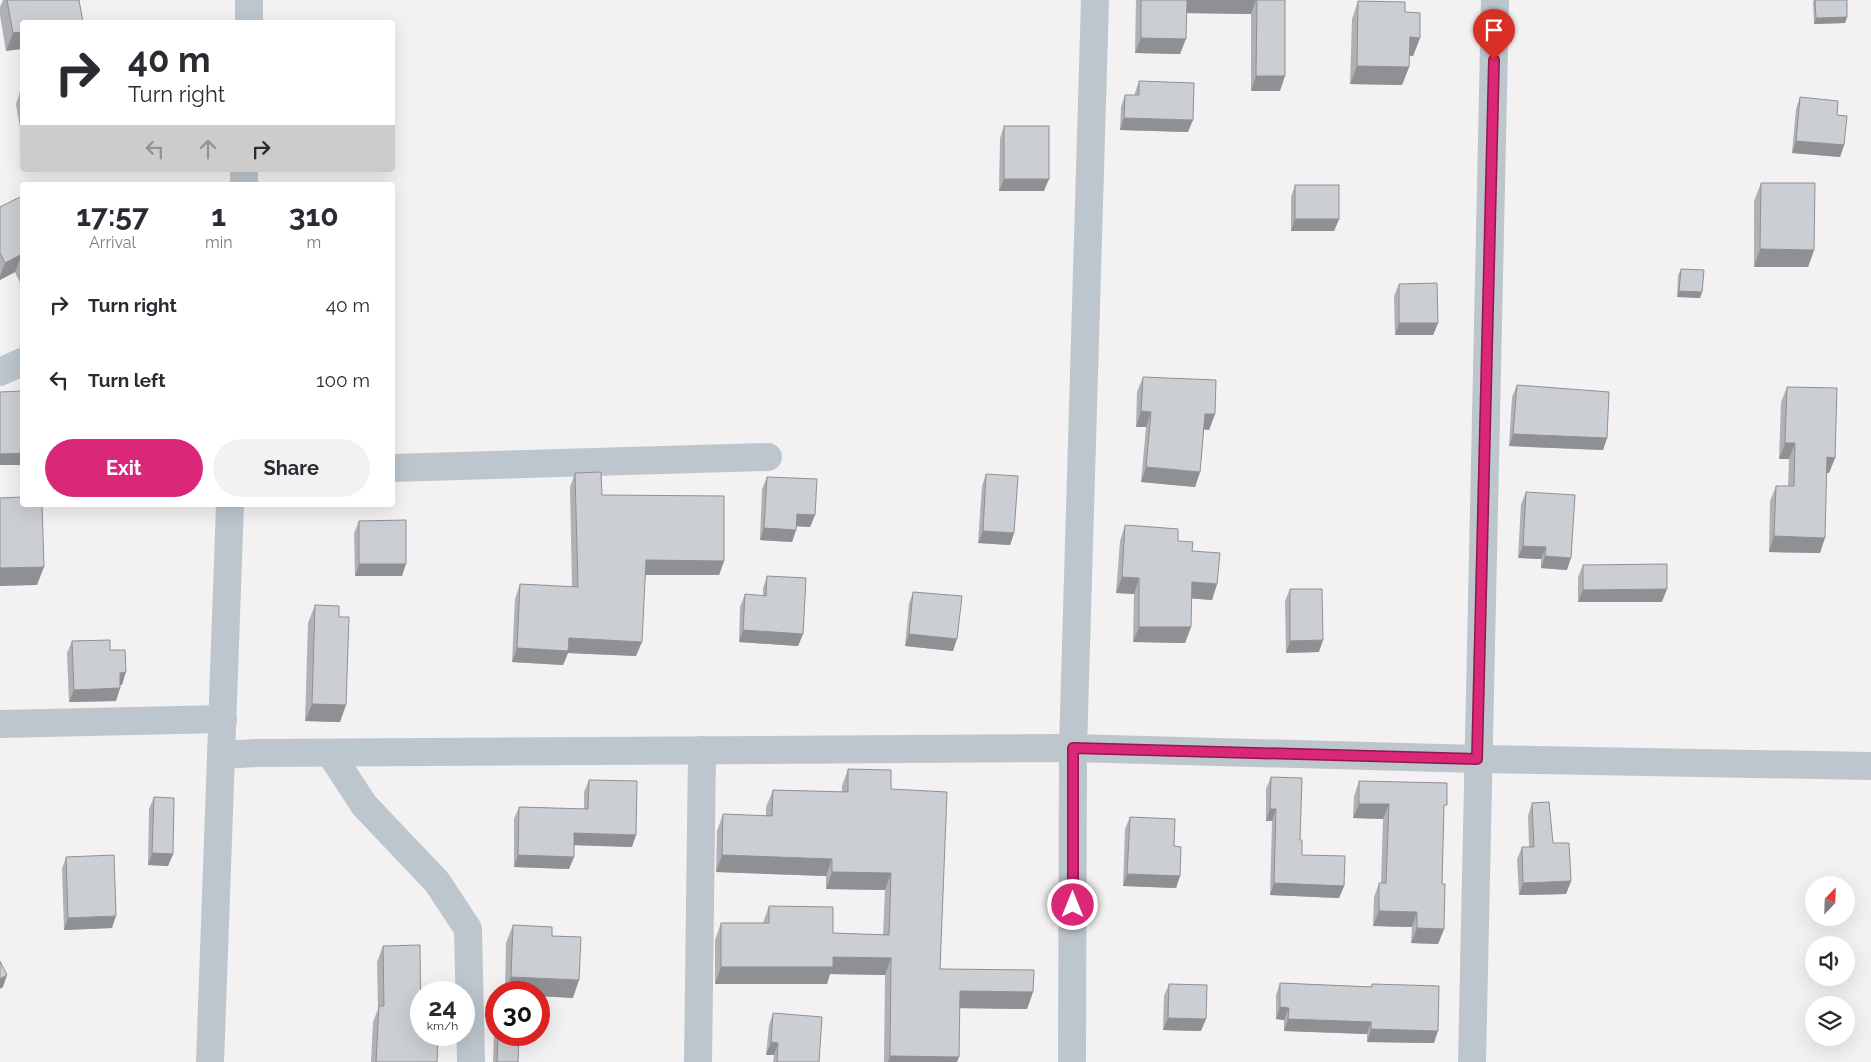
<!DOCTYPE html>
<style>
:root{--surface:#fff;--page:#f2f2f3;--text:#2b2b33;--muted:#7c7c81;--accent:#db2777}
body{margin:0;font-family:Raleway,sans-serif;background:var(--page);color:var(--text);height:100vh;display:flex;flex-direction:column;font-size:19px;white-space:nowrap}
*{box-sizing:border-box;margin:0}
p{font-size:16px;color:var(--muted)}
.icon{flex:none;width:28px;height:28px;fill:none;stroke:currentColor;stroke-width:2;stroke-linecap:round;stroke-linejoin:round}
.map{position:relative;flex:1;overflow:hidden}
.details{position:absolute;left:20px;top:182px;width:375px;height:325px;display:flex;flex-direction:column;background:var(--surface);border-radius:5px;box-shadow:0 5px 20px #0002}
.details>*{flex:none}
.banner{position:absolute;left:20px;top:20px;width:375px;height:152px;border-radius:5px;box-shadow:0 5px 20px #0002;background:#fff;color:var(--text);overflow:hidden}
.needle{width:32px;rotate:23deg}
.controls{position:absolute;left:1805px;top:876px;display:grid;gap:10px}
.controls a{display:grid;place-items:center;width:50px;height:50px;border-radius:50%;background:var(--surface);box-shadow:0 5px 20px #0002;font-size:25px}
.speed{position:absolute;left:410px;top:981px;display:flex;gap:10px;font-size:25px;font-weight:700;text-align:center}
.speed>*{display:grid;place-content:center;width:65px;height:65px;border-radius:50%;background:var(--surface);box-shadow:0 5px 20px #0002;line-height:1}
.speed small{font-size:12px;font-weight:400}
.speed .limit{border:8px solid #d22;background:#fff;color:#111}
.pin{position:absolute;display:grid;place-items:center;width:42px;height:42px;color:#fff;margin:-51px -21px;border-radius:50% 50% 50% 0;rotate:-45deg;box-shadow:0 0 5px #0007}
.pin .icon{rotate:45deg}
.me{position:absolute;width:55px;margin:-28px;rotate:0deg;stroke-linejoin:round;filter:drop-shadow(0 0 4px #0008)}
.turn{display:flex;align-items:center;gap:18px;height:105px;padding:0 25px;font-size:22px}
.turn .icon{width:65px;height:65px;stroke-width:2.5}
.turn b{display:block;font-size:35px;line-height:42px}
.lanes{display:flex;align-items:center;height:48px;padding:0 25px;background:#0003;justify-content:center;gap:25px;direction:ltr}
.lanes .off{opacity:.35}
.eta{display:flex;justify-content:space-evenly;align-items:center;height:85px;text-align:center}
.eta b{font-size:30px;font-weight:700;line-height:35px}
.button{display:flex;gap:10px;margin-top:auto;padding:10px 25px}
.button a{flex:1;height:58px;border-radius:30px;background:var(--accent);color:#fff;font-size:20px;font-weight:700;line-height:58px;text-align:center}
.button a+a{background:var(--page);color:var(--text)}
ul{padding:0;list-style:none}
li{display:flex;align-items:center;gap:15px;height:75px;padding:0 25px}
li div{flex:1}
li b{display:block;font-size:19px}
li em{font-style:normal}
.map>svg:first-child{display:block}
.lines{fill:none;stroke-linecap:round;stroke-linejoin:round}
.minor{stroke:#bdc6cd;stroke-width:28}
.wall{fill:#afb1b5}
.shaded-wall{fill:#8e9094}
.building{fill:#cbced3;stroke:#8e9094}
.route-casing{stroke:#8e194d;stroke-width:12}
.route{stroke:#db2777;stroke-width:9}
</style>
<div class="map">
<svg width="1871" height="1062" viewBox="0 0 1871 1062">
<rect width="100%" height="100%" fill="#f3f1f1"/>
<g class="lines">
<g class="minor">
<polyline points="249,22 249,0"/>
<polyline points="244,185 244,170"/>
<polyline points="0,372 22,362"/>
<polyline points="392,468 768,457"/>
<polyline points="0,724 223,719"/>
<polyline points="330,753 364,805 437,882 468,929 471,1062"/>
<polyline points="222,755 256,753 1073,748 1477,759 1871,766"/>
<polyline points="210,1062 230,505"/>
<polyline points="698,1062 702,750"/>
<polyline points="1072,1062 1073,748 1095,0"/>
<polyline points="1472,1062 1495,0"/>
</g>
</g>
<g class="wall">
<polygon points="3,0 82,0 79,0 6,51 0,15 0,7"/>
<polygon points="1136,0 1285,0 1280,91 1251,91 1251,14 1186,13 1180,54 1135,53"/>
<polygon points="1814,0 1847,0 1847,17 1845,23 1814,24 1813,2"/>
<polygon points="1358,1 1405,12 1420,38 1413,56 1409,55 1409,67 1402,85 1350,84 1352,19"/>
<polygon points="1139,81 1188,132 1120,130 1121,107 1125,95 1135,95 1135,93"/>
<polygon points="22,91 22,134 21,134 16,104 20,92"/>
<polygon points="1800,97 1837,115 1844,145 1840,157 1792,153 1796,109"/>
<polygon points="1004,126 1044,191 999,191 1000,138"/>
<polygon points="1761,183 1814,250 1808,267 1754,267 1754,201"/>
<polygon points="1295,185 1339,219 1334,231 1291,231 1291,197"/>
<polygon points="22,196 22,287 15,272 0,280 0,207"/>
<polygon points="1681,269 1702,292 1700,298 1677,297 1678,275"/>
<polygon points="1399,284 1438,323 1433,335 1395,335 1394,296"/>
<polygon points="1143,377 1215,414 1209,430 1204,429 1200,472 1195,487 1141,482 1146,427 1136,427 1137,392"/>
<polygon points="1517,385 1607,438 1603,450 1509,446 1512,397"/>
<polygon points="1787,387 1835,458 1829,473 1827,473 1820,553 1769,552 1770,501 1776,486 1788,486 1789,459 1779,459 1781,402"/>
<polygon points="575,473 602,495 724,561 719,575 645,575 636,656 568,653 563,665 512,662 515,599 520,584 572,587 570,487"/>
<polygon points="986,474 1014,533 1010,545 978,543 982,486"/>
<polygon points="767,477 815,515 810,527 796,526 796,530 792,542 760,540 762,489"/>
<polygon points="1526,492 1567,570 1541,568 1541,559 1518,558 1521,504"/>
<polygon points="359,521 402,576 355,576 354,533"/>
<polygon points="1125,525 1178,541 1192,551 1217,584 1212,600 1191,598 1191,627 1185,643 1133,642 1134,594 1116,593 1120,541"/>
<polygon points="1583,565 1662,602 1578,602 1578,577"/>
<polygon points="767,576 803,634 798,646 739,642 740,607 745,594 763,596 763,588"/>
<polygon points="1290,589 1319,652 1286,653 1285,601"/>
<polygon points="913,592 953,651 905,646 909,604"/>
<polygon points="315,605 339,617 340,722 305,721 308,623"/>
<polygon points="72,641 110,650 122,685 120,685 120,688 116,701 69,702 67,653"/>
<polygon points="848,769 891,789 940,969 1033,992 1027,1009 959,1008 957,1062 884,1062 885,975 830,974 827,984 715,984 715,940 721,923 763,923 769,906 833,933 883,935 885,890 826,889 826,876 716,872 717,831 723,814 766,816 766,807 773,790 842,792 842,786"/>
<polygon points="1271,777 1300,840 1302,855 1344,886 1339,898 1270,895 1272,821 1266,821 1266,789"/>
<polygon points="589,780 632,847 574,845 574,857 569,869 514,867 514,819 519,807 584,809 584,792"/>
<polygon points="1359,781 1444,812 1442,884 1444,929 1438,944 1411,943 1412,927 1373,926 1374,897 1379,883 1381,883 1383,819 1353,818 1354,796"/>
<polygon points="154,797 173,854 168,866 148,865 149,809"/>
<polygon points="1532,803 1553,843 1571,881 1566,894 1519,895 1517,859 1522,847 1529,847 1528,816"/>
<polygon points="1130,817 1174,846 1180,876 1176,888 1123,886 1125,829"/>
<polygon points="66,857 112,928 64,930 62,869"/>
<polygon points="513,925 552,936 573,998 539,996 539,992 505,992 506,943"/>
<polygon points="383,946 421,1008 437,1062 371,1062 373,1022 378,1009 377,962"/>
<polygon points="1280,983 1371,987 1372,984 1434,1043 1367,1042 1367,1034 1284,1031 1284,1020 1276,1019 1276,995"/>
<polygon points="1169,984 1201,1031 1163,1030 1164,996"/>
<polygon points="496,1004 496,1035 519,1035 518,1062 493,1062 495,1009"/>
<polygon points="773,1013 819,1062 773,1062 774,1055 766,1055 769,1025"/>
</g>
<g class="shaded-wall">
<polygon points="1186,0 1256,0 1251,14 1181,13"/>
<polygon points="1847,17 1845,23 1814,24 1816,18"/>
<polygon points="22,32 22,49 6,51 13,33"/>
<polygon points="1410,37 1420,38 1413,56 1403,55"/>
<polygon points="1141,38 1186,39 1180,54 1135,53"/>
<polygon points="1357,66 1409,67 1402,85 1350,84"/>
<polygon points="1256,76 1285,76 1280,91 1251,91"/>
<polygon points="1124,118 1193,120 1188,132 1120,130"/>
<polygon points="1796,141 1844,145 1840,157 1792,153"/>
<polygon points="1004,179 1049,179 1044,191 999,191"/>
<polygon points="1295,219 1339,219 1334,231 1291,231"/>
<polygon points="1760,249 1814,250 1808,267 1754,267"/>
<polygon points="22,254 15,272 0,280 0,276 5,263"/>
<polygon points="1679,291 1702,292 1700,298 1677,297"/>
<polygon points="1399,323 1438,323 1433,335 1395,335"/>
<polygon points="1141,411 1151,412 1146,427 1136,427"/>
<polygon points="1205,414 1215,414 1209,430 1200,429"/>
<polygon points="1513,434 1607,438 1603,450 1509,446"/>
<polygon points="1785,443 1795,443 1789,459 1779,459"/>
<polygon points="22,453 22,465 0,465 0,454"/>
<polygon points="1827,457 1835,458 1829,473 1822,473"/>
<polygon points="1146,467 1200,472 1195,487 1141,482"/>
<polygon points="797,514 815,515 810,527 793,526"/>
<polygon points="764,528 796,530 792,542 760,540"/>
<polygon points="983,531 1014,533 1010,545 978,543"/>
<polygon points="1774,536 1825,538 1820,553 1769,552"/>
<polygon points="1523,546 1546,547 1541,559 1518,558"/>
<polygon points="1545,556 1571,558 1567,570 1541,568"/>
<polygon points="646,560 724,561 719,575 641,575"/>
<polygon points="359,564 406,564 402,576 355,576"/>
<polygon points="44,567 37,585 0,586 0,568"/>
<polygon points="1122,577 1139,578 1134,594 1116,593"/>
<polygon points="1192,582 1217,584 1212,600 1186,598"/>
<polygon points="1667,589 1662,602 1578,602 1583,590"/>
<polygon points="1139,627 1191,627 1185,643 1133,642"/>
<polygon points="743,630 803,634 798,646 739,642"/>
<polygon points="909,634 957,639 953,651 905,646"/>
<polygon points="569,638 642,642 636,656 568,653 563,665 512,662 517,648"/>
<polygon points="1323,640 1319,652 1286,653 1290,641"/>
<polygon points="126,672 122,685 115,685 120,673"/>
<polygon points="120,688 116,701 69,702 74,690"/>
<polygon points="312,704 346,705 340,722 305,721"/>
<polygon points="1359,804 1389,804 1383,819 1353,818"/>
<polygon points="1270,809 1276,809 1272,821 1266,821"/>
<polygon points="574,833 636,835 632,847 570,845"/>
<polygon points="152,853 173,854 168,866 148,865"/>
<polygon points="518,855 574,857 569,869 514,867"/>
<polygon points="722,855 832,859 826,876 716,872"/>
<polygon points="832,872 891,873 885,890 826,889"/>
<polygon points="1127,874 1180,876 1176,888 1123,886"/>
<polygon points="1571,881 1566,894 1519,895 1523,883"/>
<polygon points="1274,883 1344,886 1339,898 1270,895"/>
<polygon points="1379,911 1417,912 1412,927 1373,926"/>
<polygon points="116,916 112,928 64,930 68,918"/>
<polygon points="1417,928 1444,929 1438,944 1411,943"/>
<polygon points="833,957 891,958 885,975 830,974 827,984 715,984 721,967"/>
<polygon points="7,975 3,987 0,989 0,979"/>
<polygon points="511,977 579,980 573,998 539,996 539,992 505,992"/>
<polygon points="960,991 1033,992 1027,1009 953,1008"/>
<polygon points="1280,1007 1289,1008 1284,1020 1276,1019"/>
<polygon points="1168,1018 1206,1019 1201,1031 1163,1030"/>
<polygon points="1288,1019 1371,1022 1367,1034 1284,1031"/>
<polygon points="1371,1029 1438,1031 1434,1043 1367,1042"/>
<polygon points="771,1042 778,1043 774,1055 766,1055"/>
<polygon points="890,1056 959,1057 957,1062 888,1062"/>
</g>
<g class="building">
<polygon points="7,0 79,0 83,22 22,22 22,32 13,33"/>
<polygon points="1141,0 1187,0 1186,39 1141,38"/>
<polygon points="1257,0 1285,0 1285,76 1256,76"/>
<polygon points="1815,0 1847,0 1847,17 1816,18"/>
<polygon points="1358,1 1405,2 1405,12 1420,13 1420,38 1410,37 1409,67 1357,66"/>
<polygon points="1139,81 1194,83 1193,120 1124,118 1125,95 1139,95"/>
<polygon points="22,91 22,105 20,92"/>
<polygon points="1800,97 1838,101 1837,115 1847,116 1844,145 1796,141"/>
<rect x="1004" y="126" width="45" height="53"/>
<polygon points="1761,183 1815,183 1814,250 1760,249"/>
<rect x="1295" y="185" width="44" height="34"/>
<polygon points="22,196 22,256 22,254 5,263 0,253 0,207"/>
<polygon points="1681,269 1704,270 1702,292 1679,291"/>
<polygon points="1437,283 1438,323 1399,323 1399,284"/>
<polygon points="1143,377 1216,380 1215,414 1205,414 1200,472 1146,467 1151,412 1141,411"/>
<polygon points="1517,385 1609,392 1607,438 1513,434"/>
<polygon points="1787,387 1837,388 1835,458 1827,457 1825,538 1774,536 1776,486 1794,486 1795,443 1785,443"/>
<polygon points="22,391 22,453 0,454 0,392"/>
<polygon points="601,472 602,495 724,496 724,561 646,560 642,642 569,638 568,651 517,648 520,584 578,587 575,473"/>
<polygon points="986,474 1018,476 1014,533 983,531"/>
<polygon points="767,477 817,479 815,515 797,514 796,530 764,528"/>
<polygon points="1526,492 1575,495 1571,558 1545,556 1546,547 1523,546"/>
<polygon points="22,497 22,505 42,505 44,567 0,568 0,498"/>
<polygon points="406,520 406,564 359,564 359,521"/>
<polygon points="1125,525 1178,529 1178,541 1193,542 1192,551 1220,553 1217,584 1192,582 1191,627 1139,627 1139,578 1122,577"/>
<polygon points="1667,564 1667,589 1583,590 1583,565"/>
<polygon points="767,576 806,578 803,634 743,630 745,594 766,596"/>
<polygon points="1290,589 1322,589 1323,640 1290,641"/>
<polygon points="913,592 962,596 957,639 909,634"/>
<polygon points="315,605 339,606 339,617 349,617 346,705 312,704"/>
<polygon points="110,640 110,650 125,650 126,672 120,673 120,688 74,690 72,641"/>
<polygon points="848,769 891,770 891,789 947,792 940,969 1034,970 1033,992 960,991 959,1057 890,1056 891,958 833,957 833,967 721,967 721,923 769,923 769,906 833,907 833,933 889,935 891,873 832,872 832,859 722,855 723,814 772,816 773,790 848,792"/>
<polygon points="1271,777 1302,778 1300,840 1302,840 1302,855 1345,856 1344,886 1274,883 1276,809 1270,809"/>
<polygon points="589,780 637,781 636,835 574,833 574,857 518,855 519,807 588,809"/>
<polygon points="1359,781 1447,783 1447,805 1444,805 1442,884 1445,884 1444,929 1417,928 1417,912 1379,911 1379,883 1386,883 1389,804 1359,804"/>
<polygon points="154,797 174,798 173,854 152,853"/>
<polygon points="1549,802 1553,843 1569,843 1571,881 1523,883 1522,847 1534,847 1532,803"/>
<polygon points="1130,817 1175,819 1174,846 1181,847 1180,876 1127,874"/>
<polygon points="114,855 116,916 68,918 66,857"/>
<polygon points="513,925 552,927 552,936 581,937 579,980 511,977"/>
<polygon points="420,945 421,1035 438,1035 437,1062 376,1062 379,1006 384,1006 383,946"/>
<polygon points="0,961 7,975 0,979"/>
<polygon points="1280,983 1372,987 1372,984 1439,986 1438,1031 1371,1029 1371,1022 1288,1019 1289,1008 1280,1007"/>
<polygon points="1169,984 1207,985 1206,1019 1168,1018"/>
<polygon points="773,1013 822,1017 819,1062 777,1062 778,1043 771,1042"/>
<polygon points="498,1035 519,1035 518,1062 497,1062"/>
</g>
<g class="lines">
<g class="route-casing">
<polyline id="route" points="1073,905 1073,748 1477,759 1494,60"/>
</g>
<use href="#route" class="route"/>
</g>
</svg>
<div class="controls">
<a><svg class="needle" viewBox="-14 -14 28 28"><path d="M0-13l5 13h-10z" fill="#e53935"/><path d="M0 13l5-13h-10z" fill="#7c7c81"/></svg></a>
<a><svg class="icon" aria-label="sound" viewBox="0 0 24 24"><path d="M4 9h4l5-4v14l-5-4H4zM17 9q2 3 0 6"/></svg></a>
<a><svg class="icon" aria-label="layers" viewBox="0 0 24 24"><path d="M12 4l9 5-9 5-9-5zM3 14l9 5 9-5"/></svg></a>
</div>
<div class="speed"><div>24<small>km/h</small></div><div class="limit">30</div></div>
<div class="pin" style="left:1494px;top:60px;background:#d93025"><svg class="icon" aria-label="arrive" viewBox="0 0 24 24"><path d="M6 21V4h12l-3 4 3 4H6"/></svg></div>
<svg class="me" style="left:1073px;top:905px" viewBox="-20 -20 40 40"><circle r="17" fill="#db2777" stroke="#fff" stroke-width="3"/><path d="M0-11L8 9 0 5-8 9z" fill="#fff"/></svg>
<div class="banner">
<div class="turn"><svg class="icon" aria-label="right" viewBox="0 0 24 24"><path d="M7 20v-9h11M14 6l5 5-5 5"/></svg><div><b>40 m</b>Turn right</div></div>
<div class="lanes"><svg class="icon off" aria-label="left" viewBox="0 0 24 24"><path d="M17 20v-9H6M10 6l-5 5 5 5"/></svg><svg class="icon off" aria-label="ahead" viewBox="0 0 24 24"><path d="M12 20V5M6 11l6-6 6 6"/></svg><svg class="icon" aria-label="right" viewBox="0 0 24 24"><path d="M7 20v-9h11M14 6l5 5-5 5"/></svg></div>
</div>
<section class="details">
<div class="eta">
<div><b>17:57</b><p>Arrival</p></div>
<div><b>1</b><p>min</p></div>
<div><b>310</b><p>m</p></div>
</div>
<ul>
<li><svg class="icon" aria-label="right" viewBox="0 0 24 24"><path d="M7 20v-9h11M14 6l5 5-5 5"/></svg><div><b>Turn right</b></div><em>40 m</em></li>
<li><svg class="icon" aria-label="left" viewBox="0 0 24 24"><path d="M17 20v-9H6M10 6l-5 5 5 5"/></svg><div><b>Turn left</b></div><em>100 m</em></li>
</ul>
<div class="button"><a>Exit</a><a>Share</a></div>
</section>
</div>
